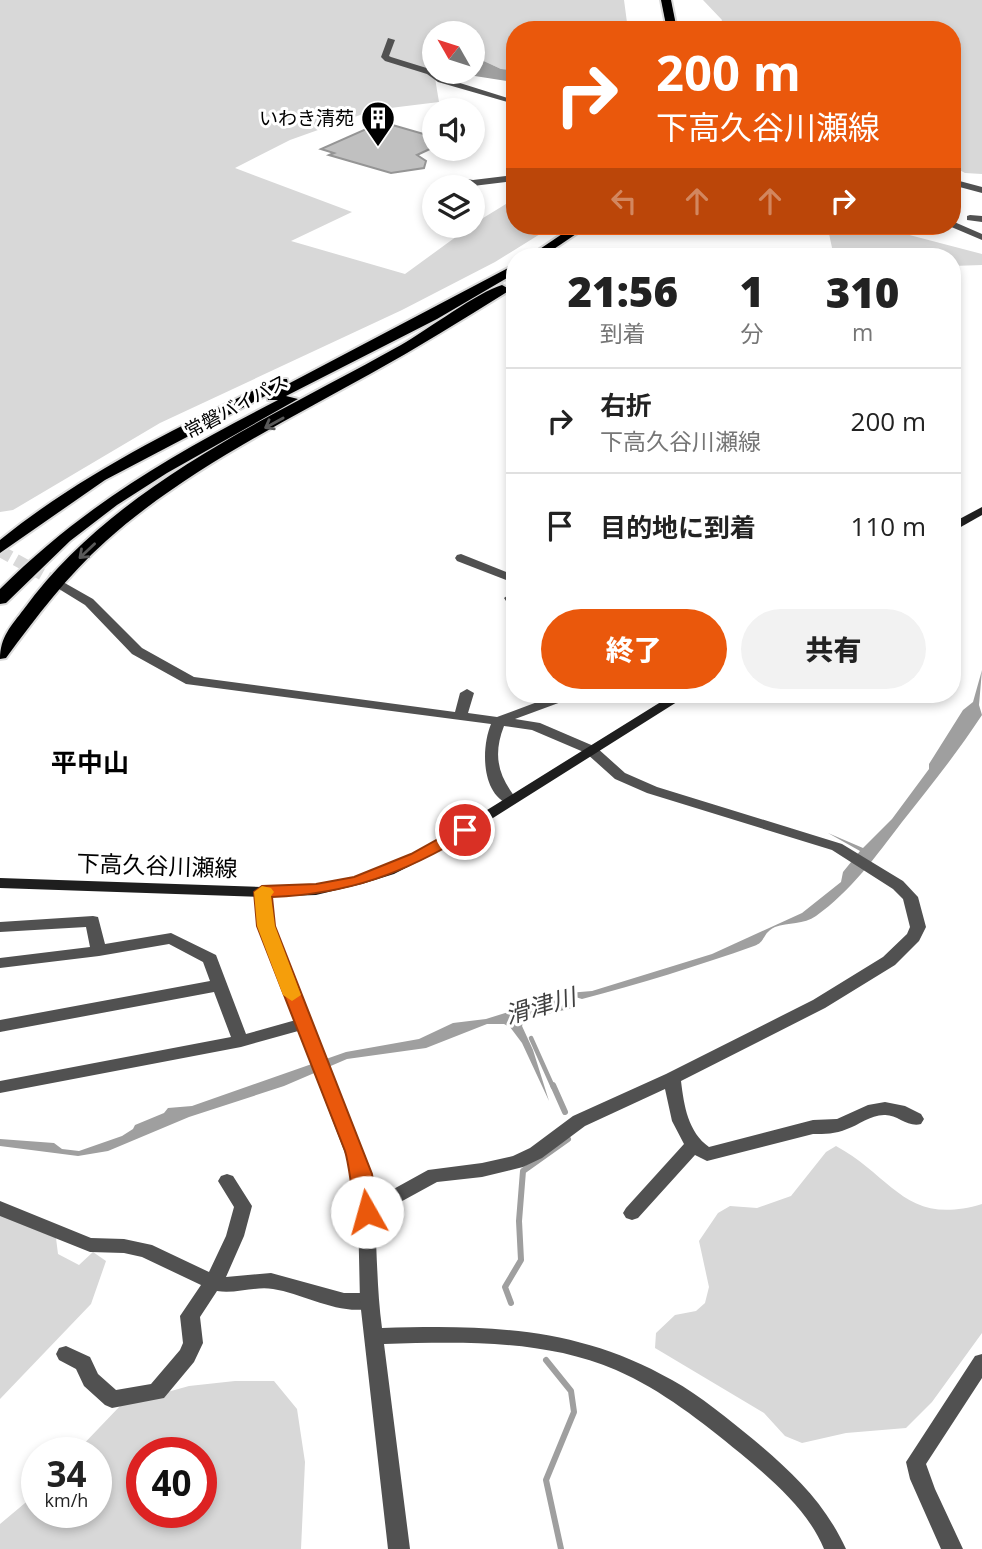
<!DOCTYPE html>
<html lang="ja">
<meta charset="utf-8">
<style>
:root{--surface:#fff;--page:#f2f2f2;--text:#222;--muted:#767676;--line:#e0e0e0;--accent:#ea580c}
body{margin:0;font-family:"Open Sans","Noto Sans JP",sans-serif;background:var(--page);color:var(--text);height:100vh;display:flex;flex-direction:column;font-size:26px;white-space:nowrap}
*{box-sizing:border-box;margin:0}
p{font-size:23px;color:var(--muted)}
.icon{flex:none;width:38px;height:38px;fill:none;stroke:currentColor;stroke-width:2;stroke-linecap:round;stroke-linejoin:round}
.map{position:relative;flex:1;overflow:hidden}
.panel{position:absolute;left:506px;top:248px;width:455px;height:455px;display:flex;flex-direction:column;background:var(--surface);border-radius:28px;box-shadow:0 4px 10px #0003}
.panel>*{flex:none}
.top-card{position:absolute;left:506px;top:21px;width:455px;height:214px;border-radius:28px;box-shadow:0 4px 10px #0003;background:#ea580c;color:#fff;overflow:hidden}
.needle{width:46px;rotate:309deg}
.buttons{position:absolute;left:422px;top:21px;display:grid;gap:14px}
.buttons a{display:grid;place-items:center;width:63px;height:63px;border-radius:50%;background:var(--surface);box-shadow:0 4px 10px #0003;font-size:35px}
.speed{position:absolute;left:21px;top:1437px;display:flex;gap:14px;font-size:35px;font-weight:700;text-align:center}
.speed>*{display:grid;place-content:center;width:91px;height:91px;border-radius:50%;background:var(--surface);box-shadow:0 4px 10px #0003;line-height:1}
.speed small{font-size:18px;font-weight:400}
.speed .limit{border:10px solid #d22;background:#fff;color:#111}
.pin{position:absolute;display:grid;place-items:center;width:60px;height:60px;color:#fff;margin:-30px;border:4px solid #fff;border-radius:50%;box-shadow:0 2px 7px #0007}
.me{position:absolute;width:77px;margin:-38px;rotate:353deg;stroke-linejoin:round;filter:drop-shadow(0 0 5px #0008)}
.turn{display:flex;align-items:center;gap:24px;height:147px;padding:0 35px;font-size:32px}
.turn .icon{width:91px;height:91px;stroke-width:2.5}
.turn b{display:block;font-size:49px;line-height:60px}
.lanes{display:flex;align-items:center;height:66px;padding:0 35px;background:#0003;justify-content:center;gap:35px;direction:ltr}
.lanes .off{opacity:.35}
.eta{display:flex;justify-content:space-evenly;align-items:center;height:119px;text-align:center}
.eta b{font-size:42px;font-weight:800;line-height:49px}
.action{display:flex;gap:14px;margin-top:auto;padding:14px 35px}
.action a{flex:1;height:80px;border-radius:42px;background:var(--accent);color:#fff;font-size:28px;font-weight:800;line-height:80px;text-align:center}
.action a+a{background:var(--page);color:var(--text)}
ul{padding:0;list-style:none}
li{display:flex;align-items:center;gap:21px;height:105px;padding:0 35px;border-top:2px solid var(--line)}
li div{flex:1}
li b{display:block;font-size:26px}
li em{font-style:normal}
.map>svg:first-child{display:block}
.green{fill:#d8d8d8;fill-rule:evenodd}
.water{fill:#9f9f9f}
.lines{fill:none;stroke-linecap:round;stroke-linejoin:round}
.stream-far1{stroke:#9f9f9f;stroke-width:4.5}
.stream{stroke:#9f9f9f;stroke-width:6}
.building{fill:#c0c0c0;stroke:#959595;stroke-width:2}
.minor-tunnel{stroke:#d9d9d9;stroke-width:12;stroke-dasharray:12 6;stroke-linecap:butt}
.trunk-casing{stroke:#dbdbdb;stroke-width:4}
.minor{fill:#515151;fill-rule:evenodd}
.tertiary{fill:#515151;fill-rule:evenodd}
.secondary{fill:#1e1e1e;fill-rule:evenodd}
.trunk{fill:#000;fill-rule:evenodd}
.oneway{stroke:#595959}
.route{fill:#ea580c;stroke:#983908;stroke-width:2}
.slow{fill:#f59e0b}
.labels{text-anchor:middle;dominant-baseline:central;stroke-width:6;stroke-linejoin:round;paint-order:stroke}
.far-poi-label{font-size:19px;fill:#000;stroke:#fff;text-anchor:end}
.far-street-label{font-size:19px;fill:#000;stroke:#fff}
.street-label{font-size:23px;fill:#000;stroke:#fff}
.water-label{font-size:24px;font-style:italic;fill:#404040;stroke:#fff}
.quarter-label{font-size:26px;font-weight:bold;fill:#000;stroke:#fff}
</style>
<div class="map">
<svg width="982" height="1549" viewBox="0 0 982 1549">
<rect width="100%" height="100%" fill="#fff"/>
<g class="green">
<polygon points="0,0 624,0 628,30 514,30 514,69 501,69 473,56 472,33 434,33 434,72 439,102 374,110 290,140 235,168 352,212 291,241 405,274 475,223 514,199 514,226 553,226 495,262 402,310 160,423 13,510 0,512"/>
<polygon points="703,0 982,0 982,174 965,173 952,166 952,30 718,30 722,20"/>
<polygon points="818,226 875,226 982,254 982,265 952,266 952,257 834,257 828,229"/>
<path d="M836,1146C893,1177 906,1227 982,1204V1333L932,1402L906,1428L846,1433L802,1443L785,1436L764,1413L655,1348L656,1333L675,1315L696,1311L705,1303L709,1287L699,1241L718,1213L730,1206L757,1208L791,1196L826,1152Z"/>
<polygon points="0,1215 56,1238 58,1254 79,1265 93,1252 106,1261 91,1304 0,1399"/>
<path d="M235,1381H274L297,1409L305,1462L301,1549H0V1524L37,1493V1512H96V1452H76L121,1405L189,1386ZM142,1452H201V1512H142Z"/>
</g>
<g class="water">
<polygon points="473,56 501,69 514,70 514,82 449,72 472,72"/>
<path d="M982,670L979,705L982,715C957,753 930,787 902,822C877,855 850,892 816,916C804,925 788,922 775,927C762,933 766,942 754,946C698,966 639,984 582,999L572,996L567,999L573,1008L525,1019L522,1026L533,1050L549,1101L522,1043L510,1027L504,1024H487L426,1048L347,1059L284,1086L189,1117L108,1151L78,1156L0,1146V1139L54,1143L62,1149L79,1151L122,1136L133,1129L135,1125L164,1113L168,1108L192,1106L346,1052L419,1039L453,1023L486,1019L568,993L592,991L712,954L802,913L841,882L843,872L860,851L828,833L863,848L892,819L929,769V764L963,710L973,702Z"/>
</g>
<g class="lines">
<polyline class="stream-far1" points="531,1038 553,1087"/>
<g class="stream">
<polyline points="553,1085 565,1112"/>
<polyline points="511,1303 505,1287 521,1260 519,1221 523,1171 568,1139"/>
<polyline points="546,1360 571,1391 574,1412 546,1480 561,1549"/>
</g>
</g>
<polygon class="building" points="382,122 434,137 434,147 417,155 426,161 424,168 391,173 329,155 334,153 321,149"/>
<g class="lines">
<polyline class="minor-tunnel" points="0,551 63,586"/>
<g class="trunk-casing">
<g id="trunk">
<polygon points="661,0 671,0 677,30 667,30"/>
<polygon points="574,226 588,226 542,257 528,257"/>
<path d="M514,265V274L437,319L286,396L298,399L167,473L117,505L70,541L6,603L0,604V589C87,503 170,456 278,400H268L267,395L105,480L0,553V540C84,472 180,426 277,379H287L288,384Z"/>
<path d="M502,285L509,289L507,292C462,320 417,348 370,374C280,424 183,472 106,541C67,576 37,616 6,658L0,659C0,637 11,626 24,609C115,484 271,418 401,345C427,330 478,292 502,285Z"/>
</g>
</g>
<g class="minor">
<polygon points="388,38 395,40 389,56 391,57 433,70 444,78 514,100 514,104 438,82 427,74 385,61 381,57"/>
<polygon points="952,179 982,187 982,193 952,185"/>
<polygon points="970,215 982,216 982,222 967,220 967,216"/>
<polygon points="952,221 982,234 982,240 949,226 928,233 924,230 935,226 952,226"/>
<polygon points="461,554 514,575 514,583 457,561 455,558 457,555"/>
<path d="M63,582L93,599L142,648L194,677L455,712L460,693L467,689L474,693L468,713L497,717L556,695H573L572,698L515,719L540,723L596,747L625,773L657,787L842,844L903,881L918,897L926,927L919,941L895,965L825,1008L681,1081C684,1106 688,1132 709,1147L813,1120L837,1119L868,1105L885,1102L905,1106L921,1114L924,1119L921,1124C908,1128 897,1114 884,1115C870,1115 859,1125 847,1129C835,1134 825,1134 813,1134L707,1161L695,1155L638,1218L632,1220L626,1218L623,1213L626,1208L684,1144L672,1121L665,1089L585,1126L542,1158L523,1167L482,1177L437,1182L373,1217L367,1219L361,1217L358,1212L361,1207L428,1170L482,1163L513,1156L530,1148L573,1116L666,1074L813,1000L883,957L907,934L910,927L903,899L893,889L832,850L647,793L615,779L586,753L532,730L504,726C492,757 499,777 518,801L511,805C481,796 481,748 491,724L186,684L132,654L85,605L59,589L57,586L59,583Z"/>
<polygon points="514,591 514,601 506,601 504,598"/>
<polygon points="93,916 98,917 105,944 171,933 216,955 246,1034 303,1018 309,1020 311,1024 309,1028 241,1047 0,1093 0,1081 231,1037 214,992 0,1032 0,1020 210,981 203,962 169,944 99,956 0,968 0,958 90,947 86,927 0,932 0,922"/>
<path d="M227,1174L233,1176L252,1206L244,1236L226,1277L271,1273L344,1293H369L376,1295L378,1301L376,1307C342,1318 306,1294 273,1289C255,1286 236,1294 217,1291L200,1317L203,1343L194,1362L164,1398L112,1408L105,1405L84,1386L76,1369L59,1360L56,1354L59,1348L66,1346L90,1357L98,1374L116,1390L151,1384L180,1350L183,1343L180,1316L201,1285L142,1257L124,1253L90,1252L0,1216V1201L91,1238L124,1239L152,1245L209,1272L226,1236L234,1207L218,1181L221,1176Z"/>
<polygon points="982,1354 982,1378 926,1464 935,1489 963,1549 941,1549 910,1479 906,1462 975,1356"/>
</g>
<g class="tertiary">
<polygon points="514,175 514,181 473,186 445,179 449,176 473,180"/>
<path d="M262,887L270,892L274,926L371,1174C378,1225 375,1277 382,1328C488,1325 577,1326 672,1380C701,1396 728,1419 754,1440C792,1472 825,1503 846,1549H824C808,1510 772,1480 740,1453C702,1422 662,1390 616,1370C543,1339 462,1342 384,1344L410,1549H388L360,1301L358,1212L353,1174L258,926L254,892Z"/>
</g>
<g class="secondary">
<polygon points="982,507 982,515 952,532 952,523"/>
<polygon points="672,695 688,695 447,847 394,874 362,884 316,895 262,897 0,888 0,878 262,887 316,885 355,877 384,868 437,841"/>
</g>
<use href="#trunk" class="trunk"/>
</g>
<defs><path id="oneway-shaft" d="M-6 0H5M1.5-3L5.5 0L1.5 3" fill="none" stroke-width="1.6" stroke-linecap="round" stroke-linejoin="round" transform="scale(1.75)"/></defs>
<g class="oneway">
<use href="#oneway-shaft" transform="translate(274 423) rotate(151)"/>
<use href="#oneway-shaft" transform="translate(87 551) rotate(137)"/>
</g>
<path class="route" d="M465,824L471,826V833C404,873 350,894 272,897L275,926L372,1174L377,1212L374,1218H360C351,1201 351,1171 345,1151L257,926L254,892L262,886L316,884L354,877L411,854Z"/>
<polygon class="slow" points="262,886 271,888 274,892 271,896 275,926 301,995 292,1001 283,995 257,926 254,892"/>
<defs>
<g id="building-pin" transform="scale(1.75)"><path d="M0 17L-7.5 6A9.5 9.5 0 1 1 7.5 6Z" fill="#000" stroke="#fff"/><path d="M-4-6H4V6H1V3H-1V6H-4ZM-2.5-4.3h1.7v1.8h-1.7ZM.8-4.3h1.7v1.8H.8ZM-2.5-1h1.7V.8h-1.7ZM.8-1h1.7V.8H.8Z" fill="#fff"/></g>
</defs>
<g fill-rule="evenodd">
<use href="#building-pin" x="378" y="118"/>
</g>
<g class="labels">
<g class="far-poi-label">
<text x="354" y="118">いわき清苑</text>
</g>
<g class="far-street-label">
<text transform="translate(236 406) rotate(-28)">常磐バイパス</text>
</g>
<g class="street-label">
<text transform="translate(157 865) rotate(2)">下高久谷川瀬線</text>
</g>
<g class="water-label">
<text transform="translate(540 1005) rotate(-16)">滑津川</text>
</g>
<g class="quarter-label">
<text x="90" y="762">平中山</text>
</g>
</g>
</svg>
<div class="buttons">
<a><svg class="needle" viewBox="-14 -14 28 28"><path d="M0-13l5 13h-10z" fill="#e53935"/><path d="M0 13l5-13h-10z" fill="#767676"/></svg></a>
<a><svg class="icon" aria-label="sound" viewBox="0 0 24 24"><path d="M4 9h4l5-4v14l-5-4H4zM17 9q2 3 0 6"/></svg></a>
<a><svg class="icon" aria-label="layers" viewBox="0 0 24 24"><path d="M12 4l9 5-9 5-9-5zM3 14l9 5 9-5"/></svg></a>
</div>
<div class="speed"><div>34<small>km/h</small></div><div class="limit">40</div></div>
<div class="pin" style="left:465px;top:830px;background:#d93025"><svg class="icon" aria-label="arrive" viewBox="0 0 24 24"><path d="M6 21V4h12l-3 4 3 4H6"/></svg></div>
<svg class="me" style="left:367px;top:1212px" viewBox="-20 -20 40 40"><circle r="19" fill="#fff"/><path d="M0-13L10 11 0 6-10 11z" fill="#ea580c"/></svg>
<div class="top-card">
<div class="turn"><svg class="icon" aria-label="right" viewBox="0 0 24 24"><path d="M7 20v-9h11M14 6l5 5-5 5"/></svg><div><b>200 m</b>下高久谷川瀬線</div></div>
<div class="lanes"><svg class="icon off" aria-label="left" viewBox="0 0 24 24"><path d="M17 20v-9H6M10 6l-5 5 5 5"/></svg><svg class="icon off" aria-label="ahead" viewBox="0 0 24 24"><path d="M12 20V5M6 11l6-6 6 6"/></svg><svg class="icon off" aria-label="ahead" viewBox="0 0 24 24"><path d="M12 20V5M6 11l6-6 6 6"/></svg><svg class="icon" aria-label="right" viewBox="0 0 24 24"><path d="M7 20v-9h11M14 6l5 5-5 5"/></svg></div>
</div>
<section class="panel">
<div class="eta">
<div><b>21:56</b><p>到着</p></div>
<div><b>1</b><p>分</p></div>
<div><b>310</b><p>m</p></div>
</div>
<ul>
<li><svg class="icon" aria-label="right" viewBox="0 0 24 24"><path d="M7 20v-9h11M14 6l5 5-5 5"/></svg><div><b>右折</b><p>下高久谷川瀬線</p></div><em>200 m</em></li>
<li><svg class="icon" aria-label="arrive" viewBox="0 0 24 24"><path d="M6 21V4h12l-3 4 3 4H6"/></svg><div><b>目的地に到着</b></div><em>110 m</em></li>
</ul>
<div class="action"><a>終了</a><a>共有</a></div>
</section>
</div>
